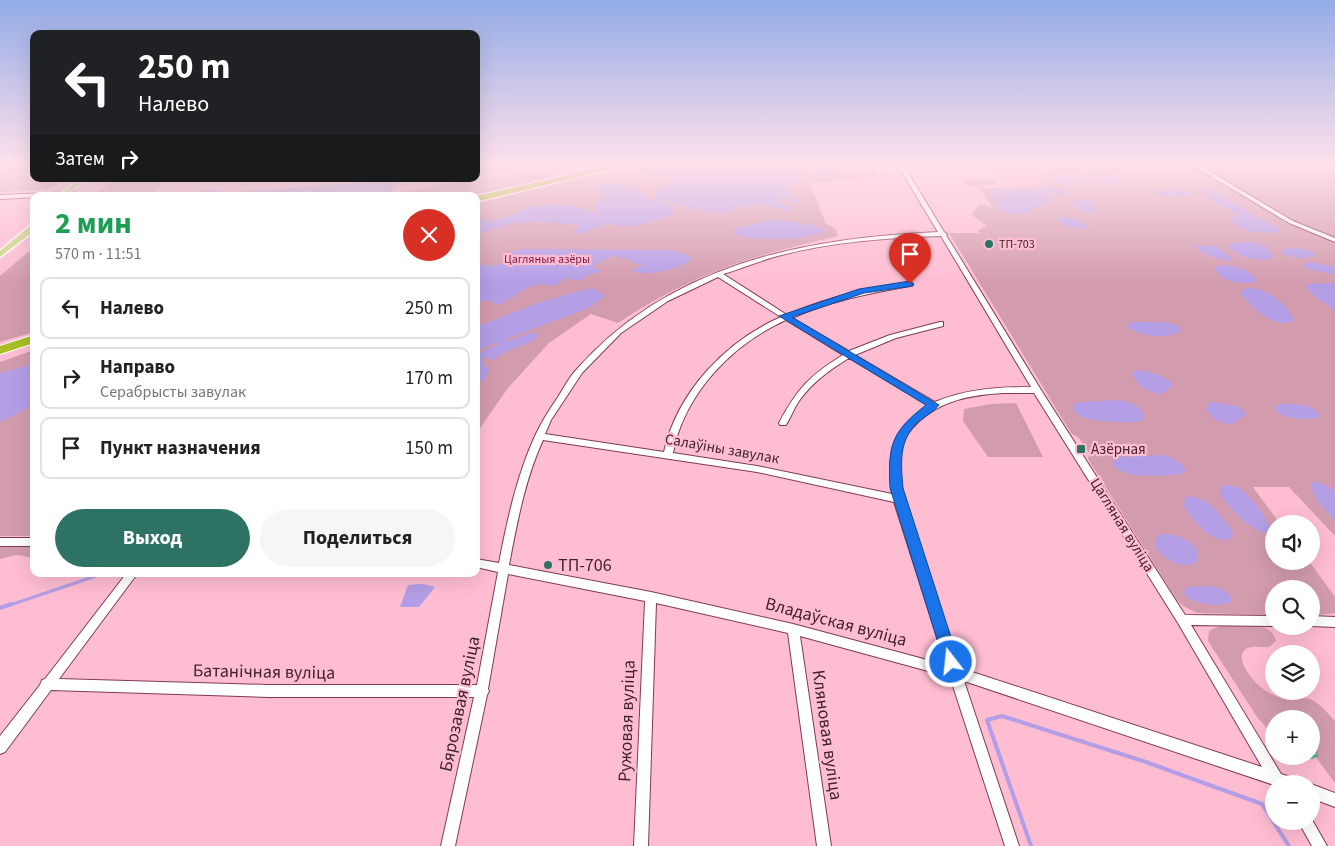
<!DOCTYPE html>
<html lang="ru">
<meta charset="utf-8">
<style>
:root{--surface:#fff;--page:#f6f6f6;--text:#222;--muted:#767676;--line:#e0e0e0;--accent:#2e7264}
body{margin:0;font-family:"Source Sans 3",sans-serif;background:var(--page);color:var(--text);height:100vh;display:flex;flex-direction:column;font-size:19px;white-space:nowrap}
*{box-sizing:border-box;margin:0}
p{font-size:16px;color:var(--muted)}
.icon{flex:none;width:28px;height:28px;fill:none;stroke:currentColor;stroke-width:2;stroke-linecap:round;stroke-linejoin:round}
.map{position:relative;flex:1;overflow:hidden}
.details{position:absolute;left:30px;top:192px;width:450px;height:385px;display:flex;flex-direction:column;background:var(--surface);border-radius:10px;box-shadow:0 5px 20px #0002}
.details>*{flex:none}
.top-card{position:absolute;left:30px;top:30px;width:450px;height:152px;border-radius:10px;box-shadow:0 5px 20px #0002;background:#202124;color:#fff;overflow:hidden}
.fabs{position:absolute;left:1265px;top:515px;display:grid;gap:10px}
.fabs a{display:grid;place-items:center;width:55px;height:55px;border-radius:50%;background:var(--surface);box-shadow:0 5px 20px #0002;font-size:25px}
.pin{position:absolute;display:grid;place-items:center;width:42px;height:42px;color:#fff;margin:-51px -21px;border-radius:50% 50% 50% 0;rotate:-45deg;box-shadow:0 0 5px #0007}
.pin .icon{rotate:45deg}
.me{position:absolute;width:55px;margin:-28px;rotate:344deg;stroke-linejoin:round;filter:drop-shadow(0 0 4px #0008)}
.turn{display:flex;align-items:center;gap:18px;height:105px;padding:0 25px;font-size:22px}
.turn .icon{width:65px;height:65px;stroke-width:2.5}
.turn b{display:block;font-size:35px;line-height:42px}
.then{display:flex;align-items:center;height:48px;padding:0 25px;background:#0003;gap:10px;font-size:19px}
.round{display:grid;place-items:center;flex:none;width:52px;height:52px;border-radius:26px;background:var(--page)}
.summary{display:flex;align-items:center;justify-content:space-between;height:85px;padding:0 25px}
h1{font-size:30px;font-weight:700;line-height:38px;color:#1e9e55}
.action{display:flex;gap:10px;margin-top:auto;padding:10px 25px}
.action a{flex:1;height:58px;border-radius:30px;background:var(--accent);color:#fff;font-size:20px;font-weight:700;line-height:58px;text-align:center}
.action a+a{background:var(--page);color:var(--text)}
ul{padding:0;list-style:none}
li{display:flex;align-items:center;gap:15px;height:62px;margin:0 10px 8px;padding:0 15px;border:2px solid var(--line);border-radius:10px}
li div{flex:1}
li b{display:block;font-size:19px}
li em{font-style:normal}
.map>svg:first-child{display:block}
.built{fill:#f5aec6}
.green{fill:#d39cae}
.water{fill:#b39ee6}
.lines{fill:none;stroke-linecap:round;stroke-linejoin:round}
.stream-far1{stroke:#b39ee6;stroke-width:3}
.stream{stroke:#b39ee6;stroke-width:4}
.minor-casing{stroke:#803a55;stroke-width:2}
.major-casing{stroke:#fff;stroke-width:3}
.highway-casing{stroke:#fff;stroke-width:2}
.minor{fill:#fff;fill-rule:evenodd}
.major{fill:#cbd77d;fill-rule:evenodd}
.highway{fill:#a9bd27;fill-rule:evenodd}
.wall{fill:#5fb6a3}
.building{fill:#6fd4be;stroke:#4e9485}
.route{fill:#1a73e8;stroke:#114b97}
.poi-dot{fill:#2e7264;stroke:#ffbdd2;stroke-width:2}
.labels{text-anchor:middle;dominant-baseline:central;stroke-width:4.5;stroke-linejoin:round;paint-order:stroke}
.far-poi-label{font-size:12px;fill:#42232e;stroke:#ffbdd2;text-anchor:start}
.far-park-label{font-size:12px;fill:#7b1c48;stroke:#ffbdd2}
.street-label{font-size:15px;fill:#42232e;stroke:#ffbdd2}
.poi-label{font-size:15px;fill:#42232e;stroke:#ffbdd2;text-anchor:start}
.near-poi-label{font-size:18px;fill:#42232e;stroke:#ffbdd2;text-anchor:start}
.near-street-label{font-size:18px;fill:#42232e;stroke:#ffbdd2}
</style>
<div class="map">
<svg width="1335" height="846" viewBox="0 0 1335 846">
<rect width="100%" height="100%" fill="#ffbdd2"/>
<polygon class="built" points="987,164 1027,164 1044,186 1004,187"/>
<g class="green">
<polygon points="0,164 34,164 34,179 66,179 47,190 0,192"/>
<path d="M656,164H872L877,174L893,175L894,177C874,177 854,177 834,181C826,182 819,181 810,184L826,224L835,228L838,236C752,256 693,273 618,323L591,314L549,343L508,388L476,434V203L579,179Z"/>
<polygon points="1027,164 1335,164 1335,536 1289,487 1253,487 1280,524 1274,524 1274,561 1309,561 1335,597 1335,613 1311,616 1311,589 1274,589 1274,615 1197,613 1183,606 1177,600 1088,459 1089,453 1079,438 1071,433 949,233 979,233 978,230 987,226 973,216 972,213 979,205 985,205 994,209 979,188 1044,186"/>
<polygon points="558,166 563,172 559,175 475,196 374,196"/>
<path d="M981,177L994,179L998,184C988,187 971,188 962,182Z"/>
<polygon points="114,179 165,179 154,192 173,196 93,196"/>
<polygon points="34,247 34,332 0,342 0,276"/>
<polygon points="34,350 34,536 0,536 0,362"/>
<polygon points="1016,403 1043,457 988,457 963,421 964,409 990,404"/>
<polygon points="0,546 34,546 34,558 17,555 0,559"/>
<path d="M1221,625C1237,625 1272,620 1276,641L1269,647C1260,648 1249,644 1243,652C1240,657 1243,665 1246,670C1256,686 1273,700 1293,699C1300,699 1306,697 1312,700C1322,705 1328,714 1335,721V783L1311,751V719H1274V736L1257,717L1208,641L1209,631Z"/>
</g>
<g class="water">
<path d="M700,164L725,172L731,169L734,164H795L808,179L792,183L787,191L800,202C791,204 785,195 777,197L780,202L792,208L790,211L752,203L748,208L735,205L733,207L734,210C721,220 680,203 664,200L662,202L674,206L671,215L648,223L630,226H620L605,222L602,227L591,229L580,235L575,231L579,226L578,225L535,221L511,224L476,235V221L503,219L530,207L551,204L582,207L600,216L594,206L603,195L595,187L601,182C612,181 630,185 640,190C644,192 644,196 648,199H656L655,191L672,183L671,179L665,176L647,177L644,174L660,169Z"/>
<path d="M812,164C823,164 833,165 836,177C825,181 817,177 810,168Z"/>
<polygon points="512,166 519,167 515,170 476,175 476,169"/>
<polygon points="1099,171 1119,176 1121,178 1118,182 1120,186 1094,179 1089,175"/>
<polygon points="1052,174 1075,174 1088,184 1070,186 1049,178 1047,176"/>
<path d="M380,179H398L395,189L389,193L368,196L190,195C202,187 221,192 235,192C279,189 324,186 368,182Z"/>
<path d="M1056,188L1067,191L1068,195L1063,196L1050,195L1052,200C1047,205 1041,206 1034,208C1031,209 1029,211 1027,212C1010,220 995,206 989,191L994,189Z"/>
<path d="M1207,189L1218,192L1248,212L1278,227L1280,231C1267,235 1238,233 1231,219L1237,216V214C1224,207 1211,203 1202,191Z"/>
<polygon points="1158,190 1184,190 1195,195 1169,197 1156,193 1155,191"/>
<path d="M1076,199L1091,201L1096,213C1087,215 1079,209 1073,203L1072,201Z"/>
<path d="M1058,217L1076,218L1089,228C1080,230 1066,227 1058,221Z"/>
<path d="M776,219L817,226L823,230C816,241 743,242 733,233L737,228Z"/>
<path d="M1256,242L1266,247L1274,257C1261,264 1237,257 1228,246L1232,243Z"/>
<path d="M1197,245L1218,247L1233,259C1222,263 1206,255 1196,248Z"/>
<path d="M524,249L671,250L688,255L692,259C681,269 643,278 631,270L645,264H636L627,259L612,256L593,266V268L601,270L600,272L588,275L580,281L567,278L553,286L540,284L529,287L501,304L496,305C490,298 484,300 476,304V263C488,267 498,267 509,260L511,252Z"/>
<path d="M1285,249C1295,248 1310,247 1316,256C1306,259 1289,259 1281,252Z"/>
<polygon points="1311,262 1332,266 1335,268 1335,275 1308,269 1302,265"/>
<path d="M1224,265C1235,266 1253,269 1256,281C1245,286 1220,282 1215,269L1217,266Z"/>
<polygon points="1335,283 1335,311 1313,295 1306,287 1309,284"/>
<path d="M1252,288C1270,291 1288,304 1294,321C1275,330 1252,308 1241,294L1243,289Z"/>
<path d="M586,289H595L603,294V298L586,309L506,339L507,341C517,340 529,330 539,334C530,348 506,346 495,360L483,357V364L490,370L483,381H477L476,378L482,371L476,370V354L499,344L495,343L476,351V327L535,304Z"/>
<path d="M1136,322H1164L1179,326L1181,331C1167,340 1142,336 1128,328L1129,323Z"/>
<polygon points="34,364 34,405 0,422 0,373"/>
<path d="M1135,371C1145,370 1163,375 1171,382V387L1161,394C1149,393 1135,384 1132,373Z"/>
<path d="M1119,400C1130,402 1145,407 1144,420C1136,425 1092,421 1082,417C1078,415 1076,413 1073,409L1075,403L1079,402Z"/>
<path d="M1214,402L1239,407L1247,414L1232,424C1221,424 1212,419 1206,409L1209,403Z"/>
<path d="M1284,404C1295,404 1317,404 1320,417C1308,421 1279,420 1274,407Z"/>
<path d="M1159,455C1170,456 1179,459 1185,469V472L1178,475C1160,475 1122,480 1112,464L1114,459L1120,457Z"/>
<path d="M1312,482L1321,483L1335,491V521C1327,511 1309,496 1312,482Z"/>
<path d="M1225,485C1231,486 1236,486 1240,489C1250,495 1271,523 1272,534C1255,535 1227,508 1220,493L1222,486Z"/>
<path d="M1185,497C1206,494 1220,514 1231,529L1233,535L1231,539C1211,545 1194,521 1184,507Z"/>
<path d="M1160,534C1175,533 1189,538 1198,551V561C1181,575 1142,548 1160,534Z"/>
<polygon points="423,584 435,587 419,607 400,607 408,585"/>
<path d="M1190,587C1205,587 1227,583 1232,601C1223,608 1192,604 1184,594L1186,588Z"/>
</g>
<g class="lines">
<polyline class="stream-far1" points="7,606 102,574"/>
<g class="stream">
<polyline points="0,608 11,604"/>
<polyline points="1031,846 987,720 1002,716 1146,762 1262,804 1289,846"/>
</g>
<g class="minor-casing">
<g id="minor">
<path d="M897,164H903L944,232L947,234L946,235L1041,390L1185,615L1274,616V626L1191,625L1281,774L1297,779L1299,784L1274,785L964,681L1019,846H1005L950,677L800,636L831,846H817L788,633L656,603L648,846H634L645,601L508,574L488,689L489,691L487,695L455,846H441L474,697H269L51,690L5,752L0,754V736L40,685L42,680L45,679L126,574H137L59,679L269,685H477L498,572L476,567V559L499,563C507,521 517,475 535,436C541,423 549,410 558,397C564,388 569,377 577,369C670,264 804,238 938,232ZM941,236L1031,387C998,387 966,389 935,402L855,355L896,338L943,326V322H940L890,335L849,351L792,318C830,301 870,293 910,286L912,285V283C904,282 894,285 885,286C852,292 818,301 787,315L723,274C740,269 757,262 774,257C828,242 885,238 941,236ZM718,277L781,317C726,341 677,392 664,452L545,434L551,420L582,373L621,333L668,301ZM786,320L843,355C810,375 797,389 779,423L780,425H786C791,417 794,408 799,401C812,382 830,370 849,358L929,406C892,428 886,453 892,494L757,466L673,453C684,394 732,344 786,320ZM1003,393H1034L1178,623L1262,767L960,668L903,499C900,481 897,463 902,445C904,436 911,430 917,423C941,400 971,395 1003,393ZM543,440L757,472L894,502L946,665L793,624L651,592L509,565C517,523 525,479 543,440Z"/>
<polygon points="1190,164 1197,164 1293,221 1335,238 1335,242 1289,223"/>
<polygon points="74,192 77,194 76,195 0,199 0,195"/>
<rect x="0" y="538" width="34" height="8"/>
<polygon points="1311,616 1335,617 1335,627 1311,626"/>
<polygon points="1311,784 1335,793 1335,807 1311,798"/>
<polygon points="1311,818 1327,846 1312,846 1298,821 1311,821"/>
</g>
</g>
<g class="major-casing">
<g id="major">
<polygon points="80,179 87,179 65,196 58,196"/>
<polygon points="31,225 34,225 34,231 0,257 0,251"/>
</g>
</g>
<g class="highway-casing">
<g id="highway">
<polygon points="617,164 632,164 476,202 476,196"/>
<polygon points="34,335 34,343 0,354 0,346"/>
</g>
</g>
<use href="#minor" class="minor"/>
<use href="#major" class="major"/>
<use href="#highway" class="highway"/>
</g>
<polygon class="wall" points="1311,745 1318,756 1313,759 1301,758 1300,756 1311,756"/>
<polygon class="building" points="1311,745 1312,745 1318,756 1311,755"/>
<linearGradient id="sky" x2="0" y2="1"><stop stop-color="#93abe7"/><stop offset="0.58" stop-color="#ffe1eb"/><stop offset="1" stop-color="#ffe1eb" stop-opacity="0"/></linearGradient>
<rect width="1335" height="283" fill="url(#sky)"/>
<path class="route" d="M910,281L914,284L913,286L864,293L792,317L939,405C934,412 925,416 918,422C898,441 901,464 903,488L959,662L957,667L951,669L946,667L944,662L890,488C888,445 891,432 926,405L779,316L859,289Z"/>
<g class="poi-dot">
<circle cx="989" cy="244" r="5"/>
<rect x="1076" y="444" width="10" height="10" rx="2.5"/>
<circle cx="548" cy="565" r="5"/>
</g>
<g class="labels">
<g class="far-poi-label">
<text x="999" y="244">ТП-703</text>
</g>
<g class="far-park-label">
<text x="547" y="259">Цагляныя азёры</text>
</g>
<g class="street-label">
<text transform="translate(722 449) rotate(10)">Салаўіны завулак</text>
<text transform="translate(1122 525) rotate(58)">Цагляная вуліца</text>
</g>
<g class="poi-label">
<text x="1091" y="449">Азёрная</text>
</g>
<g class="near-poi-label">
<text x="558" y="565">ТП-706</text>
</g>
<g class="near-street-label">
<text transform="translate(836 622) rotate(15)">Владаўская вуліца</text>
<text transform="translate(264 672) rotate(1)">Батанічная вуліца</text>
<text transform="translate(460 704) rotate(-78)">Бярозавая вуліца</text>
<text transform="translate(627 721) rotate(-88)">Ружовая вуліца</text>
<text transform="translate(827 735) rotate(82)">Кляновая вуліца</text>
</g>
</g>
</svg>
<div class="fabs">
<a><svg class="icon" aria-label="sound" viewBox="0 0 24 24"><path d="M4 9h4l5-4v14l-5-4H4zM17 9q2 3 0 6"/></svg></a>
<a><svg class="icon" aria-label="search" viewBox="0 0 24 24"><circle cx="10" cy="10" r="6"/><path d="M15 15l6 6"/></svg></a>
<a><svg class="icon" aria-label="layers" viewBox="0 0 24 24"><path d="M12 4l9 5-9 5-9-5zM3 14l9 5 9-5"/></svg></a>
<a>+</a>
<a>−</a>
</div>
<div class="pin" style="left:910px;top:284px;background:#d93025"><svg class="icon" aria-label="arrive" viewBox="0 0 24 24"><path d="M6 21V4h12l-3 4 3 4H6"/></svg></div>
<svg class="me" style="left:951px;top:662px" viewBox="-20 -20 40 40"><circle r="17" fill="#1a73e8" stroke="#fff" stroke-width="3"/><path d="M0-11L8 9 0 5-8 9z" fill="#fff"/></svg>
<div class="top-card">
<div class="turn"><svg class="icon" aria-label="left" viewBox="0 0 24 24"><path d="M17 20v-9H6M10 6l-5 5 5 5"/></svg><div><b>250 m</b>Налево</div></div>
<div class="then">Затем<svg class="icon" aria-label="right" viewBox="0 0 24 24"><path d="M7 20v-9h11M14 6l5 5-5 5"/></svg></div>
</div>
<section class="details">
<div class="summary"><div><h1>2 мин</h1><p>570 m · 11:51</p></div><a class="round" style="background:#d93025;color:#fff"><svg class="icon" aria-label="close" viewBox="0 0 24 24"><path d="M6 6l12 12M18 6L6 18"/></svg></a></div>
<ul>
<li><svg class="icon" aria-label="left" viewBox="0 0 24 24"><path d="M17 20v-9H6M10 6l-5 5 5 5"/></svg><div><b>Налево</b></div><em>250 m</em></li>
<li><svg class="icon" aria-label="right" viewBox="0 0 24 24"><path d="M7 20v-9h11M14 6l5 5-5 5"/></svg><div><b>Направо</b><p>Серабрысты завулак</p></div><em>170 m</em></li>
<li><svg class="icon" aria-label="arrive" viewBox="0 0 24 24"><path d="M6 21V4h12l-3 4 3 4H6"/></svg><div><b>Пункт назначения</b></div><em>150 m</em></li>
</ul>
<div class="action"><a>Выход</a><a>Поделиться</a></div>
</section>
</div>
